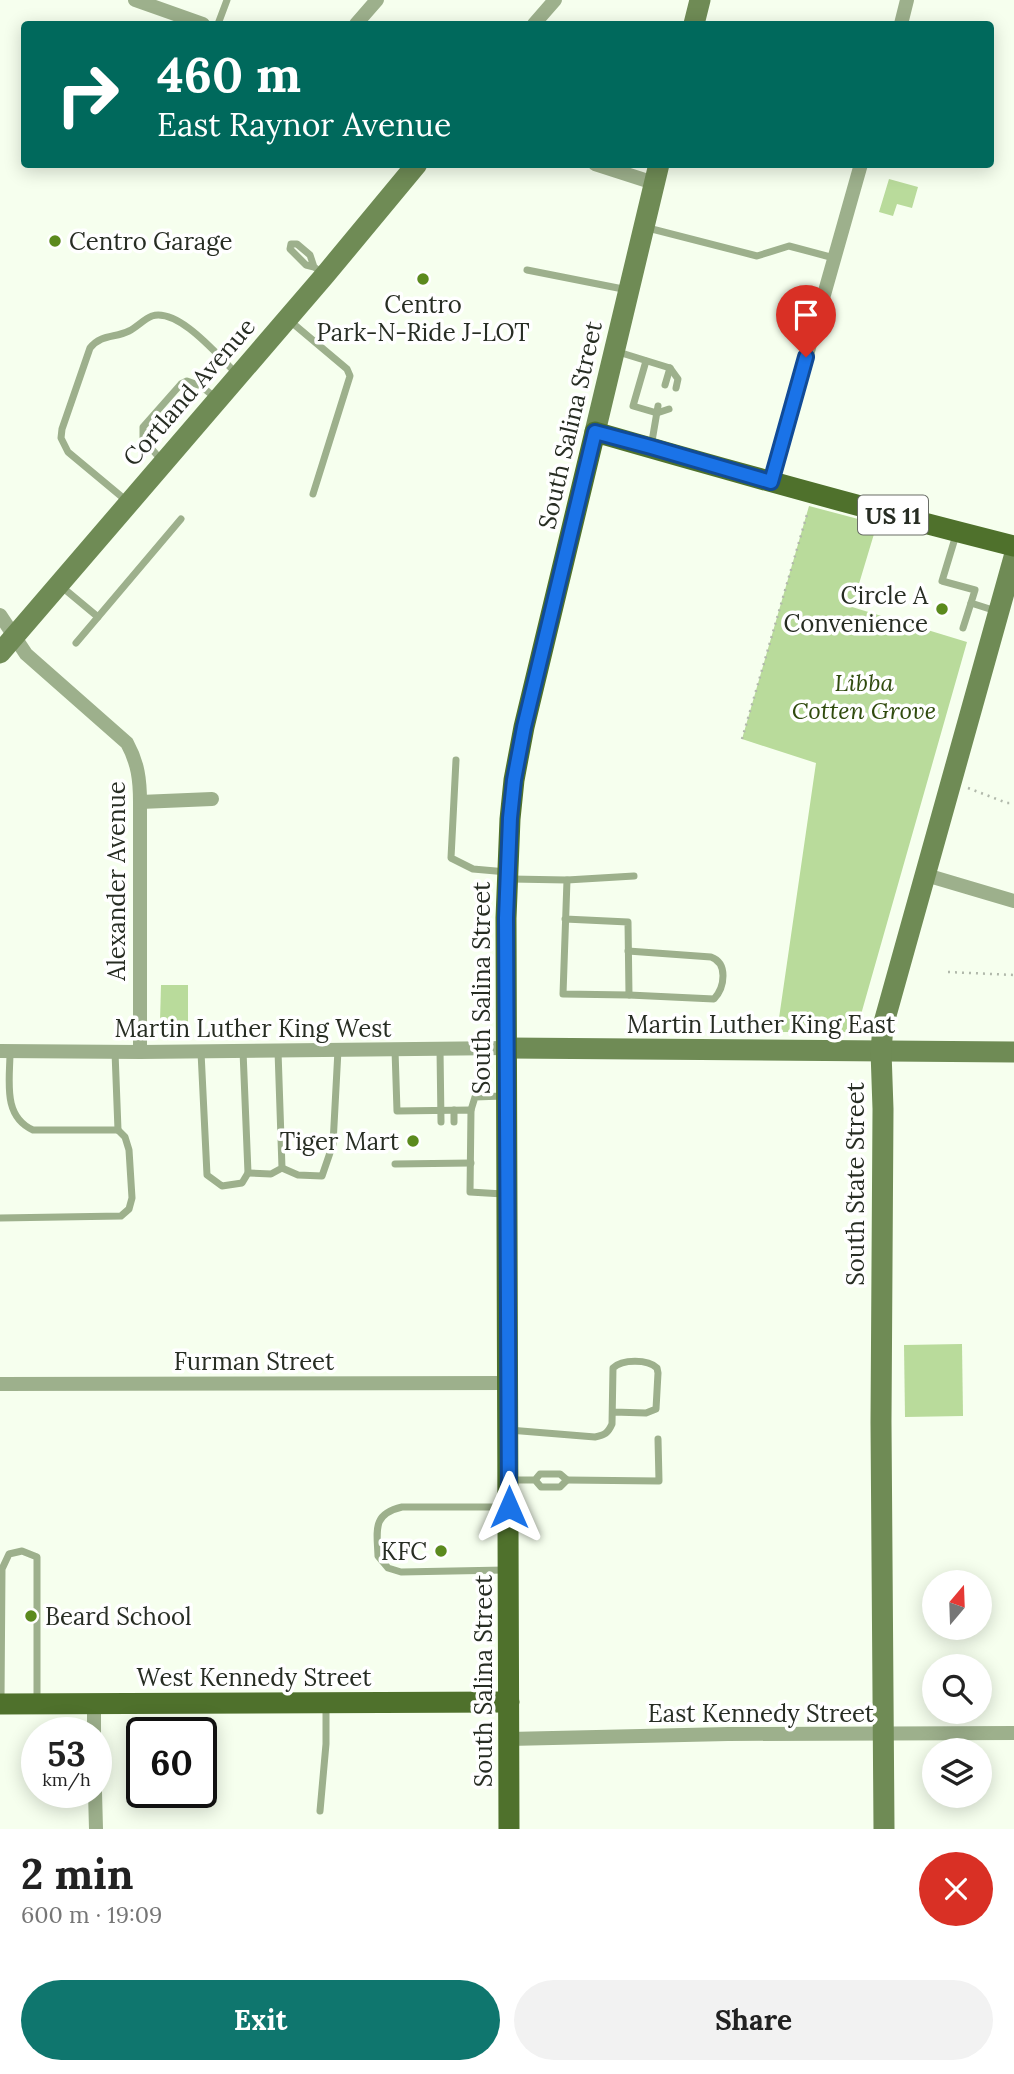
<!DOCTYPE html>
<meta charset="utf-8">
<style>
:root{--surface:#fff;--page:#f2f2f2;--text:#222;--muted:#767676;--accent:#0f766e}
body{margin:0;font-family:Lora,serif;background:var(--page);color:var(--text);height:100vh;display:flex;flex-direction:column;font-size:26px;white-space:nowrap}
*{box-sizing:border-box;margin:0}
p{font-size:23px;color:var(--muted)}
.icon{flex:none;width:38px;height:38px;fill:none;stroke:currentColor;stroke-width:2;stroke-linecap:round;stroke-linejoin:round}
.map{position:relative;height:1829px;overflow:hidden}
.side{display:flex;flex-direction:column;background:var(--surface);flex:1}
.side>*{flex:none}
.top-card{position:absolute;left:21px;top:21px;width:973px;height:147px;border-radius:7px;box-shadow:0 4px 18px #0003;background:#00695c;color:#fff;overflow:hidden}
.needle{width:46px;rotate:19deg}
.buttons{position:absolute;left:922px;top:1570px;display:grid;gap:14px}
.buttons a{display:grid;place-items:center;width:70px;height:70px;border-radius:50%;background:var(--surface);box-shadow:0 4px 18px #0003;font-size:35px}
.speed{position:absolute;left:21px;top:1717px;display:flex;gap:14px;font-size:35px;font-weight:700;text-align:center}
.speed>*{display:grid;place-content:center;width:91px;height:91px;border-radius:50%;background:var(--surface);box-shadow:0 4px 18px #0003;line-height:1}
.speed small{font-size:18px;font-weight:400}
.speed .limit{border:4px solid #111;border-radius:10px;background:#fff;color:#111}
.pin{position:absolute;display:grid;place-items:center;width:60px;height:60px;color:#fff;margin:-72px -30px;border-radius:50% 50% 50% 0;rotate:-45deg;box-shadow:0 0 7px #0007}
.pin .icon{rotate:45deg}
.me{position:absolute;width:77px;margin:-38px;rotate:0deg;stroke-linejoin:round;filter:drop-shadow(0 0 5px #0008)}
.turn{display:flex;align-items:center;gap:24px;height:147px;padding:0 21px;font-size:32px}
.turn .icon{width:91px;height:91px;stroke-width:2.5}
.turn b{display:block;font-size:49px;line-height:60px}
.round{display:grid;place-items:center;flex:none;width:74px;height:74px;border-radius:37px;background:var(--page)}
.summary{display:flex;align-items:center;justify-content:space-between;height:119px;padding:0 21px}
h1{font-size:42px;font-weight:700;line-height:52px}
.cta{display:flex;gap:14px;margin-top:auto;padding:14px 21px}
.cta a{flex:1;height:80px;border-radius:42px;background:var(--accent);color:#fff;font-size:28px;font-weight:700;line-height:80px;text-align:center}
.cta a+a{background:var(--page);color:var(--text)}
.map>svg:first-child{display:block}
.green{fill:#b9db9b}
.lines{fill:none;stroke-linecap:round;stroke-linejoin:round}
.path{stroke:#b1b9ab;stroke-width:2.5;stroke-dasharray:2 5;stroke-linecap:butt}
.lane{stroke:#9db08c;stroke-width:7}
.street{stroke:#9db08c;stroke-width:14}
.secondary{stroke:#6f8b55;stroke-width:21}
.primary{stroke:#4f712c;stroke-width:21}
.route-casing{stroke:#114b97;stroke-width:18}
.route{stroke:#1a73e8;stroke-width:12}
.poi-dot{fill:#5b8a1d;stroke:#fff;stroke-width:2.5}
.labels{text-anchor:middle;dominant-baseline:central;stroke-width:7;stroke-linejoin:round;paint-order:stroke}
.shield{fill:#fff;stroke:#686c65;stroke-width:2}
.shield-label{font-size:23px;font-weight:bold;fill:#272d23}
.poi-label{font-size:24px;fill:#272d23;stroke:#fff;text-anchor:end}
.street-label{font-size:24px;fill:#272d23;stroke:#fff}
.park-label{font-size:24px;font-style:italic;fill:#304b0e;stroke:#fff}
</style>
<div class="map">
<svg width="1014" height="1829" viewBox="0 0 1014 1829">
<rect width="100%" height="100%" fill="#f6ffee"/>
<g class="green">
<polygon points="889,179 918,187 912,208 897,204 893,216 879,212"/>
<polygon points="809,506 877,524 852,607 967,642 856,1032 777,1032 816,763 742,739"/>
<polygon points="161,985 188,985 188,1022 160,1022"/>
<polygon points="962,1344 963,1416 905,1417 904,1345"/>
</g>
<g class="lines">
<g class="path">
<polyline points="742,739 808,511"/>
<polyline points="968,788 1007,803 1014,803"/>
<polyline points="948,972 1014,975"/>
</g>
<g class="lane">
<polyline points="218,24 227,0"/>
<polyline points="648,228 757,256 789,246 834,258"/>
<polyline points="314,267 310,255 297,244 291,244 290,249 306,265 314,267 324,274"/>
<polyline points="527,270 628,290"/>
<polyline points="290,321 347,369 350,376 313,494"/>
<polyline points="615,351 670,368 665,385"/>
<polyline points="646,361 633,406 657,413 669,409"/>
<polyline points="670,368 678,379 676,388"/>
<polyline points="651,447 658,406"/>
<polyline points="163,462 143,439 143,427 181,384 187,381 201,386 217,399"/>
<path d="M128,502L68,452L61,438L62,429L90,348C101,334 115,338 129,331C137,327 144,319 152,316C179,308 218,356 236,373"/>
<polyline points="956,535 942,581 975,590 971,603 996,611"/>
<polyline points="62,587 98,617"/>
<polyline points="963,628 971,603"/>
<polyline points="76,643 181,519"/>
<polyline points="456,760 451,858 473,869 507,872"/>
<polyline points="511,879 567,880 634,876"/>
<polyline points="565,919 628,922 629,995 563,994 567,880"/>
<path d="M628,951L711,957C728,963 725,987 714,999L629,995"/>
<polyline points="440,1049 441,1122"/>
<polyline points="395,1050 397,1111 471,1110 470,1192 503,1194"/>
<polyline points="115,1052 118,1130"/>
<polyline points="201,1052 207,1175 222,1186 242,1183 248,1173 243,1051"/>
<polyline points="471,1110 475,1097 503,1096"/>
<polyline points="454,1122 454,1110"/>
<polyline points="395,1164 471,1163"/>
<polyline points="282,1168 298,1175 322,1176 333,1144 338,1050"/>
<polyline points="248,1173 271,1174 282,1168 278,1051"/>
<path d="M0,1218L121,1216L129,1209L132,1198L129,1150L125,1137L118,1130H33C2,1116 10,1080 10,1052"/>
<path d="M509,1430L595,1437C605,1435 608,1433 612,1424L613,1368C622,1359 648,1359 657,1368L658,1373L656,1409L646,1413L613,1412"/>
<polyline points="509,1480 535,1480 541,1487 560,1487 567,1480 560,1474 540,1474 535,1480"/>
<polyline points="567,1480 659,1481 658,1439"/>
<path d="M504,1507H402C372,1514 377,1530 378,1556L388,1568L401,1572L505,1570"/>
<polyline points="1,1700 2,1569 9,1554 22,1551 37,1557 37,1700"/>
<polyline points="320,1811 326,1744 326,1707"/>
</g>
<g class="street">
<polyline points="135,0 203,24"/>
<polyline points="356,24 377,0"/>
<polyline points="534,24 555,0"/>
<polyline points="901,24 907,0"/>
<polyline points="595,164 654,183"/>
<polyline points="771,482 861,164"/>
<path d="M0,615L26,654L127,743C138,763 140,780 140,802V1052"/>
<polyline points="140,802 212,799"/>
<polyline points="926,875 1014,901"/>
<polyline points="0,1051 140,1052 507,1048"/>
<polyline points="0,1384 508,1383"/>
<polyline points="94,1704 94,1732"/>
<polyline points="509,1739 728,1734 1014,1733"/>
<polyline points="95,1792 96,1829"/>
</g>
<g class="secondary">
<polyline points="694,24 700,0"/>
<polyline points="595,432 659,164"/>
<polyline points="0,653 325,275 417,164"/>
<polyline points="507,1048 1014,1052"/>
<polyline points="884,1829 881,1422 883,1109 881,1051 883,1026 1014,557"/>
</g>
<g class="primary">
<polyline points="0,1704 509,1702"/>
<path d="M509,1829L506,918L510,819L514,780L524,727L595,432C734,472 874,511 1014,546"/>
</g>
</g>
<g class="lines">
<g class="route-casing">
<polyline id="route" points="509,1507 506,918 510,818 514,780 524,727 595,432 651,447 771,482 806,357"/>
</g>
<use href="#route" class="route"/>
</g>
<g class="poi-dot">
<circle cx="55" cy="241" r="7"/>
<circle cx="423" cy="279" r="7"/>
<circle cx="942" cy="609" r="7"/>
<circle cx="413" cy="1141" r="7"/>
<circle cx="441" cy="1551" r="7"/>
<circle cx="31" cy="1616" r="7"/>
</g>
<g class="labels">
<rect class="shield" x="858" y="495.5" width="70" height="39" rx="5"/>
<g class="shield-label">
<text x="893" y="515">US 11</text>
</g>
<g class="poi-label">
<text x="69" y="241" text-anchor="start">Centro Garage</text>
<text x="423" y="304" text-anchor="middle">Centro<tspan x="423" dy="28">Park-N-Ride J-LOT</tspan></text>
<text x="928" y="595">Circle A<tspan x="928" dy="28">Convenience</tspan></text>
<text x="399" y="1141">Tiger Mart</text>
<text x="427" y="1551">KFC</text>
<text x="45" y="1616" text-anchor="start">Beard School</text>
</g>
<g class="street-label">
<text transform="translate(189 392) rotate(-49)">Cortland Avenue</text>
<text transform="translate(570 425) rotate(-77)">South Salina Street</text>
<text transform="translate(116 881) rotate(-90)">Alexander Avenue</text>
<text transform="translate(481 988) rotate(-90)">South Salina Street</text>
<text x="761" y="1024">Martin Luther King East</text>
<text x="253" y="1028">Martin Luther King West</text>
<text transform="translate(855 1184) rotate(-90)">South State Street</text>
<text x="254" y="1361">Furman Street</text>
<text x="254" y="1677">West Kennedy Street</text>
<text transform="translate(483 1681) rotate(-90)">South Salina Street</text>
<text x="761" y="1713">East Kennedy Street</text>
</g>
<g class="park-label">
<text x="864" y="682">Libba<tspan x="864" dy="28">Cotten Grove</tspan></text>
</g>
</g>
</svg>
<div class="buttons">
<a><svg class="needle" viewBox="-14 -14 28 28"><path d="M0-13l5 13h-10z" fill="#e53935"/><path d="M0 13l5-13h-10z" fill="#767676"/></svg></a>
<a><svg class="icon" aria-label="search" viewBox="0 0 24 24"><circle cx="10" cy="10" r="6"/><path d="M15 15l6 6"/></svg></a>
<a><svg class="icon" aria-label="layers" viewBox="0 0 24 24"><path d="M12 4l9 5-9 5-9-5zM3 14l9 5 9-5"/></svg></a>
</div>
<div class="speed"><div>53<small>km/h</small></div><div class="limit">60</div></div>
<div class="pin" style="left:806px;top:357px;background:#d93025"><svg class="icon" aria-label="arrive" viewBox="0 0 24 24"><path d="M6 21V4h12l-3 4 3 4H6"/></svg></div>
<svg class="me" style="left:509px;top:1507px" viewBox="-20 -20 40 40"><path d="M0-17L14 15 0 8-14 15z" fill="#1a73e8" stroke="#fff" stroke-width="4"/></svg>
<div class="top-card">
<div class="turn"><svg class="icon" aria-label="right" viewBox="0 0 24 24"><path d="M7 20v-9h11M14 6l5 5-5 5"/></svg><div><b>460 m</b>East Raynor Avenue</div></div>
</div>
</div>
<section class="side">
<div class="summary"><div><h1>2 min</h1><p>600 m · 19:09</p></div><a class="round" style="background:#d93025;color:#fff"><svg class="icon" aria-label="close" viewBox="0 0 24 24"><path d="M6 6l12 12M18 6L6 18"/></svg></a></div>
<div class="cta"><a>Exit</a><a>Share</a></div>
</section>
